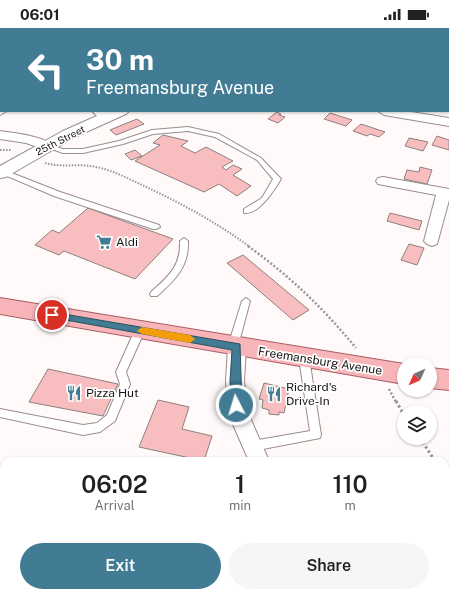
<!DOCTYPE html>
<style>
:root{--surface:#fff;--page:#f6f6f6;--text:#202124;--muted:#757577;--accent:#417c94}
body{margin:0;font-family:"Public Sans",sans-serif;background:var(--page);color:var(--text);height:100vh;display:flex;flex-direction:column;font-size:15px;white-space:nowrap}
*{box-sizing:border-box;margin:0}
p{font-size:13px;color:var(--muted)}
.icon{flex:none;width:22px;height:22px;fill:none;stroke:currentColor;stroke-width:2;stroke-linecap:round;stroke-linejoin:round}
.map{position:relative;flex:1;overflow:hidden}
.side{position:absolute;left:0px;top:429px;width:449px;height:140px;display:flex;flex-direction:column;background:var(--surface);border-radius:12px 12px 0 0;box-shadow:0 1px 3px #0004}
.side>*{flex:none}
.banner{position:absolute;left:0px;top:0px;width:449px;height:84px;box-shadow:0 1px 3px #0004;background:#417c94;color:#fff;overflow:hidden}
.needle{width:26px;rotate:225deg}
.tools{position:absolute;left:397px;top:329px;display:grid;gap:8px}
.tools a{display:grid;place-items:center;width:40px;height:40px;border-radius:50%;background:var(--surface);box-shadow:0 1px 3px #0004;font-size:20px}
.pin{position:absolute;display:grid;place-items:center;width:34px;height:34px;color:#fff;margin:-17px;border:2px solid #fff;border-radius:50%;box-shadow:0 1px 4px #0007}
.me{position:absolute;width:44px;margin:-22px;rotate:355deg;stroke-linejoin:round;filter:drop-shadow(0 0 3px #0008)}
.turn{display:flex;align-items:center;gap:14px;height:84px;padding:0 20px;font-size:18px}
.turn .icon{width:52px;height:52px;stroke-width:2.5}
.turn b{display:block;font-size:28px;line-height:34px}
.eta{display:flex;justify-content:space-evenly;align-items:center;height:68px;text-align:center}
.eta b{font-size:24px;font-weight:600;line-height:28px}
.action{display:flex;gap:8px;margin-top:auto;padding:8px 20px}
.action a{flex:1;height:46px;border-radius:24px;background:var(--accent);color:#fff;font-size:16px;font-weight:600;line-height:46px;text-align:center}
.action a+a{background:var(--page);color:var(--text)}
.status{display:flex;justify-content:space-between;align-items:center;height:28px;padding:0 20px;background:var(--surface);direction:ltr}
.status svg{height:11px;fill:currentColor}
.map>svg:first-child{display:block}
.building{fill:#f8bebf;stroke:#8d8080}
.lines{fill:none;stroke-linecap:round;stroke-linejoin:round}
.service-casing{stroke:#998d8d;stroke-width:2}
.minor-casing{stroke:#998d8d;stroke-width:2}
.secondary-casing{stroke:#998d8d;stroke-width:2}
.primary-casing{stroke:#a75d62;stroke-width:2}
.path-far2{stroke:#9b9595;stroke-width:2;stroke-dasharray:1.5 1.5;stroke-linecap:butt}
.path-far1{stroke:#9b9595;stroke-width:2.5;stroke-dasharray:2 2;stroke-linecap:butt}
.path{stroke:#9b9595;stroke-width:3;stroke-dasharray:2.5 2.5;stroke-linecap:butt}
.service{fill:#fff;fill-rule:evenodd}
.minor{fill:#fff;fill-rule:evenodd}
.secondary{fill:#fff;fill-rule:evenodd}
.primary{fill:#f8b5b9;fill-rule:evenodd}
.route{fill:#417c94;stroke:#2a5160}
.slow{fill:#f59e0b}
.labels{text-anchor:middle;dominant-baseline:central;stroke-width:3.5;stroke-linejoin:round;paint-order:stroke}
.far-street-label{font-size:10px;fill:#1a1515;stroke:#fff}
.poi-label{font-size:12px;fill:#1a1515;stroke:#fff;text-anchor:start}
.street-label{font-size:12px;fill:#1a1515;stroke:#fff}
</style>
<div class="status"><b>06:01</b><svg viewBox="0 0 49 12"><path d="M0 12V9h3v3zM5 12V6h3v6zM10 12V3h3v9zM15 12V0h3v12zM26 1h20v11H26zM47 4h2v5h-2z"/></svg></div>
<div class="map">
<svg width="449" height="569" viewBox="0 0 449 569">
<rect width="100%" height="100%" fill="#fff9f9"/>
<g class="building">
<polygon points="277,84 281,86 279,87 285,89 278,95 268,91"/>
<polygon points="330,85 352,92 346,98 324,91"/>
<polygon points="137,91 144,96 116,107 110,102"/>
<polygon points="361,96 385,104 379,109 370,106 367,108 353,103"/>
<polygon points="163,107 188,113 181,118 195,125 206,119 233,133 222,139 226,142 233,137 242,141 233,147 251,158 237,168 219,156 204,164 135,133 160,117 153,115"/>
<polygon points="437,108 449,112 449,122 432,117"/>
<polygon points="409,110 428,114 423,123 405,118"/>
<polygon points="135,122 142,128 131,132 125,126"/>
<polygon points="420,139 432,142 427,156 404,151 407,142 419,144"/>
<polygon points="88,180 173,211 135,251 64,223 59,227 35,217 52,202 59,205"/>
<polygon points="390,185 422,193 419,202 387,193"/>
<polygon points="409,216 424,220 417,237 401,232"/>
<polygon points="243,227 309,282 293,292 227,235"/>
<polygon points="48,341 118,356 103,388 29,374"/>
<polygon points="264,355 289,361 284,385 279,384 279,387 269,386 269,382 262,380 263,372 259,371"/>
<polygon points="158,372 189,379 182,401 212,408 204,433 139,419"/>
</g>
<g class="lines">
<g class="service-casing">
<g id="service">
<polygon points="0,83 7,83 0,87"/>
<path d="M188,99L219,106L261,130L281,151C274,162 259,187 244,185V181L262,170L273,151L257,132L215,109L188,103L153,106L123,116L83,125H63L43,118L46,116L63,121H83L119,113L152,102Z"/>
<polygon points="0,141 4,142 60,164 159,197 160,199 156,201 153,201 54,168 0,145"/>
<path d="M184,210L188,213C189,239 175,252 157,268H151L150,266L151,264C169,248 181,238 180,213Z"/>
<polygon points="246,270 250,273 238,318 236,321 230,321 228,318 242,273"/>
<polygon points="140,299 143,300 145,302 126,344 130,356 115,393 100,404 83,407 0,389 0,381 83,397 97,395 107,387 120,356 116,344 135,302 137,300"/>
<polygon points="304,326 307,327 309,330 321,407 320,410 253,423 249,421 248,418 249,415 253,413 310,403 299,330 301,327"/>
</g>
</g>
<g class="minor-casing">
<g id="minor">
<polygon points="150,0 163,0 164,1 151,1"/>
<polygon points="189,0 199,0 188,1"/>
<polygon points="406,0 416,0 405,1"/>
<polygon points="92,83 105,83 112,90 106,94 102,93"/>
<polygon points="378,83 405,83 449,90 449,98 384,87"/>
<path d="M0,103C12,105 46,108 52,118L46,122L26,115L0,111Z"/>
<polygon points="383,149 449,161 449,172 437,216 432,218 427,216 424,213 436,167 378,156 376,153 378,150"/>
<polygon points="237,312 243,314 246,319 244,353 248,385 269,433 249,433 228,385 226,353 228,319 231,314"/>
<polygon points="290,565 315,565 316,569 291,569"/>
</g>
</g>
<g class="secondary-casing">
<polygon id="secondary" points="108,83 129,83 126,86 75,109 6,149 0,150 0,138 63,103"/>
</g>
<g class="primary-casing">
<g id="primary">
<polygon points="0,270 404,336 404,356 0,286"/>
<polygon points="430,340 449,342 449,362 430,360"/>
</g>
</g>
<g class="path-far2">
<polyline points="0,122 11,122"/>
<path d="M45,135C62,140 79,135 96,139C112,142 127,150 142,157C179,174 216,194 250,219"/>
</g>
<g class="path-far1">
<path d="M248,218C292,250 322,279 356,320"/>
<polyline points="389,361 396,374"/>
</g>
<g class="path">
<polyline points="396,373 404,387"/>
<polyline points="420,410 435,433"/>
<polyline points="445,448 449,456"/>
</g>
<use href="#service" class="service"/>
<use href="#minor" class="minor"/>
<use href="#secondary" class="secondary"/>
<use href="#primary" class="primary"/>
</g>
<polygon class="route" points="52,284 240,316 242,377 240,380 236,381 231,377 230,353 232,322 49,289 47,287"/>
<polygon class="slow" points="142,299 190,307 195,311 190,315 142,306 137,303"/>
<defs>
<g id="supermarket-bare" transform="scale(1.2)"><path d="M-6-5.5h2.5l.6 2H6L4.5 2H-2.5L-4.4-4H-6ZM-1.5 3.2a1.3 1.3 0 1 0 .1 0ZM3 3.2a1.3 1.3 0 1 0 .1 0Z" fill="#417c94" stroke="#fff" stroke-width="2.5" paint-order="stroke"/></g>
<g id="restaurant-bare" transform="scale(1.2)"><path d="M-5-6h1v4h1v-4h1v4h1v-4h1v5L-1.5 .5V6h-2V.5L-5-1ZM5-6V6H3V1.5H1.5Q1.5-4 5-6Z" fill="#417c94" stroke="#fff" stroke-width="2.5" paint-order="stroke"/></g>
</defs>
<g fill-rule="evenodd">
<use href="#supermarket-bare" x="104" y="214"/>
<use href="#restaurant-bare" x="74" y="365"/>
<use href="#restaurant-bare" x="274" y="366"/>
</g>
<g class="labels">
<g class="far-street-label">
<text transform="translate(60 112) rotate(-27)">25th Street</text>
</g>
<g class="poi-label">
<text x="116" y="214">Aldi</text>
<text x="286" y="359">Richard's<tspan x="286" dy="14">Drive-In</tspan></text>
<text x="86" y="365">Pizza Hut</text>
</g>
<g class="street-label">
<text transform="translate(320 333) rotate(9)">Freemansburg Avenue</text>
</g>
</g>
</svg>
<div class="tools">
<a><svg class="needle" viewBox="-14 -14 28 28"><path d="M0-13l5 13h-10z" fill="#e53935"/><path d="M0 13l5-13h-10z" fill="#757577"/></svg></a>
<a><svg class="icon" aria-label="layers" viewBox="0 0 24 24"><path d="M12 4l9 5-9 5-9-5zM3 14l9 5 9-5"/></svg></a>
</div>
<div class="pin" style="left:52px;top:287px;background:#d93025"><svg class="icon" aria-label="arrive" viewBox="0 0 24 24"><path d="M6 21V4h12l-3 4 3 4H6"/></svg></div>
<svg class="me" style="left:236px;top:377px" viewBox="-20 -20 40 40"><circle r="17" fill="#417c94" stroke="#fff" stroke-width="3"/><path d="M0-11L8 9 0 5-8 9z" fill="#fff"/></svg>
<div class="banner">
<div class="turn"><svg class="icon" aria-label="left" viewBox="0 0 24 24"><path d="M17 20v-9H6M10 6l-5 5 5 5"/></svg><div><b>30 m</b>Freemansburg Avenue</div></div>
</div>
<section class="side">
<div class="eta">
<div><b>06:02</b><p>Arrival</p></div>
<div><b>1</b><p>min</p></div>
<div><b>110</b><p>m</p></div>
</div>
<div class="action"><a>Exit</a><a>Share</a></div>
</section>
</div>
